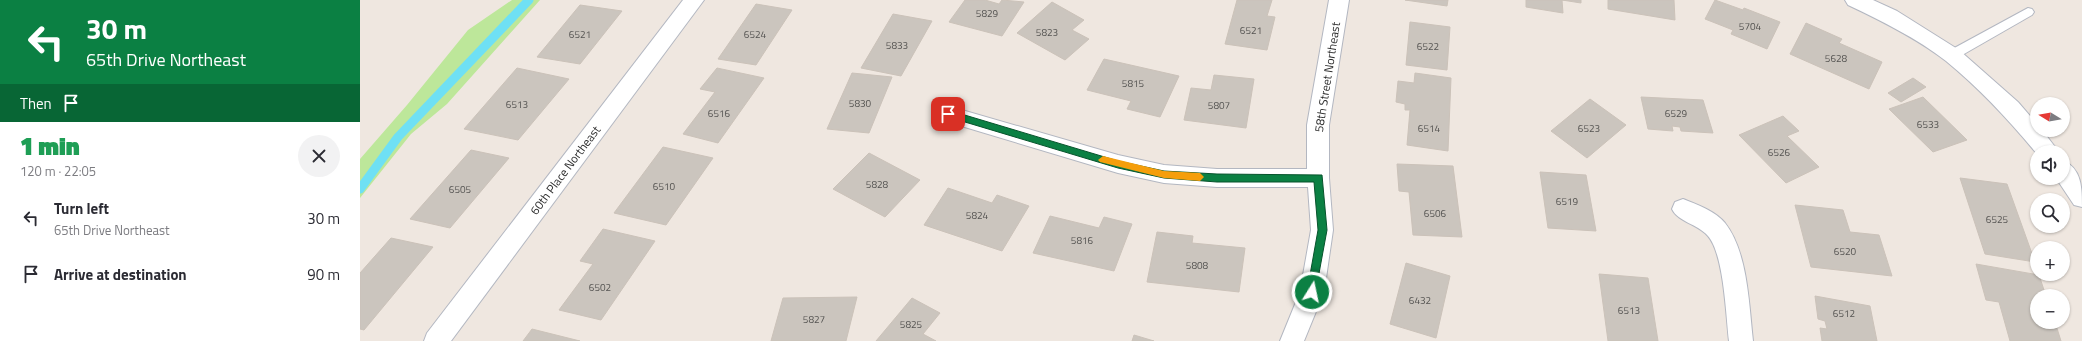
<!DOCTYPE html>
<meta charset="utf-8">
<style>
:root{--surface:#fff;--page:#f2f2f3;--text:#2b2b33;--muted:#7c7c81}
body{margin:0;font-family:"Titillium Web",sans-serif;background:var(--page);color:var(--text);height:100vh;display:flex;flex-direction:column;font-size:15px;white-space:nowrap}
*{box-sizing:border-box;margin:0}
p{font-size:13px;color:var(--muted)}
.icon{flex:none;width:22px;height:22px;fill:none;stroke:currentColor;stroke-width:2;stroke-linecap:round;stroke-linejoin:round}
.map{position:relative;flex:1;overflow:hidden}
.sheet{display:flex;flex-direction:column;background:var(--surface);width:360px}
.sheet>*{flex:none}
.top-card{background:#0b8043;color:#fff;overflow:hidden}
.needle{width:26px;rotate:281deg}
.buttons{position:absolute;left:1670px;top:97px;display:grid;gap:8px}
.buttons a{display:grid;place-items:center;width:40px;height:40px;border-radius:50%;background:var(--surface);box-shadow:0 1px 3px #0004;font-size:20px}
.pin{position:absolute;display:grid;place-items:center;width:34px;height:34px;color:#fff;margin:-17px;border-radius:8px;box-shadow:0 2px 6px #0006}
.me{position:absolute;width:44px;margin:-22px;rotate:10deg;stroke-linejoin:round;filter:drop-shadow(0 0 3px #0008)}
.turn{display:flex;align-items:center;gap:14px;height:84px;padding:0 20px;font-size:18px}
.turn .icon{width:52px;height:52px;stroke-width:2.5}
.turn b{display:block;font-size:28px;line-height:34px}
.then{display:flex;align-items:center;height:38px;padding:0 20px;background:#0003;gap:8px;font-size:15px}
.round{display:grid;place-items:center;flex:none;width:42px;height:42px;border-radius:21px;background:var(--page)}
.headline{display:flex;align-items:center;justify-content:space-between;height:68px;padding:0 20px}
h1{font-size:24px;font-weight:800;line-height:30px;color:#1e9e55}
ul{padding:0;list-style:none}
li{display:flex;align-items:center;gap:12px;height:56px;padding:0 20px}
li div{flex:1}
li b{display:block;font-size:15px}
li em{font-style:normal}
main{display:flex;flex:1;min-height:0}
.map>svg:first-child{display:block}
.green{fill:#bde79a}
.lines{fill:none;stroke-linecap:round;stroke-linejoin:round}
.stream{stroke:#6fe0f4;stroke-width:9}
.building{fill:#cbc5be;stroke:#cbc2b9}
.service-casing{stroke:#b3b7c1;stroke-width:2}
.minor-casing{stroke:#b3b7c1;stroke-width:2}
.service{fill:#fff;fill-rule:evenodd}
.minor{fill:#fff;fill-rule:evenodd}
.route{fill:#0b8043;stroke:#07532c}
.slow{fill:#f59e0b}
.labels{text-anchor:middle;dominant-baseline:central;stroke-width:4;stroke-linejoin:round;paint-order:stroke}
.number-label{font-size:10px;fill:#545351}
.street-label{font-size:12px;fill:#2d2d2d;stroke:#fff}
</style>
<main>
<section class="sheet">
<div class="top-card">
<div class="turn"><svg class="icon" aria-label="left" viewBox="0 0 24 24"><path d="M17 20v-9H6M10 6l-5 5 5 5"/></svg><div><b>30 m</b>65th Drive Northeast</div></div>
<div class="then">Then<svg class="icon" aria-label="arrive" viewBox="0 0 24 24"><path d="M6 21V4h12l-3 4 3 4H6"/></svg></div>
</div>
<div class="headline"><div><h1>1 min</h1><p>120 m · 22:05</p></div><a class="round"><svg class="icon" aria-label="close" viewBox="0 0 24 24"><path d="M6 6l12 12M18 6L6 18"/></svg></a></div>
<ul>
<li><svg class="icon" aria-label="left" viewBox="0 0 24 24"><path d="M17 20v-9H6M10 6l-5 5 5 5"/></svg><div><b>Turn left</b><p>65th Drive Northeast</p></div><em>30 m</em></li>
<li><svg class="icon" aria-label="arrive" viewBox="0 0 24 24"><path d="M6 21V4h12l-3 4 3 4H6"/></svg><div><b>Arrive at destination</b></div><em>90 m</em></li>
</ul>
</section>
<div class="map">
<svg width="1722" height="341" viewBox="0 0 1722 341">
<rect width="100%" height="100%" fill="#efe7e0"/>
<polygon class="green" points="152,0 180,0 87,104 51,134 0,198 0,159 47,105 108,30"/>
<g class="lines">
<polyline class="stream" points="0,189 38,137 169,0"/>
</g>
<g class="building">
<polygon points="605,0 625,0 639,4 642,0 664,2 642,36 589,22"/>
<polygon points="877,0 912,0 907,16 915,17 907,50 865,44"/>
<polygon points="1045,0 1088,0 1087,6"/>
<polygon points="1166,0 1221,0 1221,3 1202,0 1203,13 1166,7"/>
<polygon points="1248,0 1314,0 1315,20 1248,9"/>
<polygon points="1355,0 1383,10 1384,8 1420,22 1407,49 1371,34 1373,30 1345,19"/>
<polygon points="692,2 724,20 712,30 729,39 705,60 657,33"/>
<polygon points="396,4 432,10 396,65 358,59"/>
<polygon points="220,5 262,11 220,64 177,57"/>
<polygon points="533,14 572,21 541,76 501,68"/>
<polygon points="1050,22 1090,27 1087,70 1046,65"/>
<polygon points="1446,23 1482,39 1479,43 1522,62 1509,89 1430,54"/>
<polygon points="744,59 819,76 800,117 767,109 771,101 727,90"/>
<polygon points="157,68 209,79 158,140 104,129"/>
<polygon points="357,68 404,78 358,143 323,134 355,92 340,89"/>
<polygon points="492,73 532,77 509,133 467,129"/>
<polygon points="1055,73 1091,78 1088,151 1047,145 1050,110 1045,110 1045,104 1036,102 1038,81 1054,83"/>
<polygon points="854,75 894,79 886,128 824,120 831,88 851,90"/>
<polygon points="1553,78 1566,87 1541,102 1528,93"/>
<polygon points="1281,97 1343,100 1353,133 1321,131 1320,127 1312,126 1313,131 1288,129"/>
<polygon points="1563,97 1607,140 1573,152 1529,109"/>
<polygon points="1230,99 1266,125 1227,158 1191,131"/>
<polygon points="1423,116 1439,131 1427,136 1459,167 1426,183 1379,135"/>
<polygon points="303,147 353,158 306,225 254,213"/>
<polygon points="111,150 149,158 90,228 50,219"/>
<polygon points="509,153 560,180 525,217 473,189"/>
<polygon points="1037,164 1093,166 1102,237 1053,235 1049,192 1039,191"/>
<polygon points="1180,172 1226,175 1236,231 1188,228"/>
<polygon points="1600,178 1647,184 1675,262 1625,254"/>
<polygon points="588,188 632,203 637,195 669,206 642,251 564,225"/>
<polygon points="1435,205 1483,210 1490,232 1519,235 1532,276 1451,267"/>
<polygon points="690,216 739,228 744,217 772,224 754,271 673,253"/>
<polygon points="243,229 295,241 241,320 199,310 233,264 220,261"/>
<polygon points="797,232 833,236 832,243 885,248 879,292 787,282"/>
<polygon points="31,238 73,247 4,330 0,329 0,273"/>
<polygon points="1046,263 1090,276 1076,338 1030,324"/>
<polygon points="1616,264 1679,275 1686,296 1677,296 1677,322 1695,322 1701,341 1650,341 1639,302 1626,300"/>
<polygon points="1239,274 1288,278 1298,341 1248,341"/>
<polygon points="1455,296 1510,306 1517,341 1462,341 1460,328 1467,329 1465,321 1458,319"/>
<polygon points="497,297 486,341 411,341 423,298"/>
<polygon points="552,298 580,313 563,334 576,341 516,341"/>
<polygon points="172,329 220,341 163,341"/>
<polygon points="774,335 794,341 772,341"/>
</g>
<g class="lines">
<g class="service-casing">
<polygon id="service" points="1668,8 1672,9 1674,12 1672,15 1597,58 1587,58 1586,55 1587,52"/>
</g>
<g class="minor-casing">
<g id="minor">
<polygon points="323,0 344,0 91,341 64,341 67,333"/>
<polygon points="969,0 989,0 969,125 969,178 973,230 964,292 944,341 920,341 940,292 951,230 948,187 857,187 804,183 758,173 588,122 581,120 577,114 581,108 588,106 758,155 804,165 857,169 947,169 947,125"/>
<path d="M1485,0H1513L1537,11L1599,50L1658,102L1677,124V130H1682L1699,152H1677V154C1649,120 1620,89 1586,61C1558,39 1520,20 1488,5Z"/>
<path d="M1703,161C1722,168 1722,189 1722,207L1714,205L1696,178H1703Z"/>
<path d="M1323,199C1338,205 1355,211 1365,223C1388,252 1389,306 1393,341H1369C1366,316 1364,254 1348,236C1338,224 1318,222 1312,209L1315,202Z"/>
</g>
</g>
<use href="#service" class="service"/>
<use href="#minor" class="minor"/>
</g>
<polygon class="route" points="588,110 758,161 804,171 857,174 962,175 967,230 955,295 948,295 947,292 958,230 954,182 857,182 804,178 758,168 585,116 585,111"/>
<polygon class="slow" points="743,156 804,171 840,173 844,177 840,181 804,178 740,162 738,160"/>
<g class="labels">
<g class="number-label">
<text x="627" y="13">5829</text>
<text x="1390" y="26">5704</text>
<text x="891" y="30">6521</text>
<text x="687" y="32">5823</text>
<text x="220" y="34">6521</text>
<text x="395" y="34">6524</text>
<text x="537" y="45">5833</text>
<text x="1068" y="46">6522</text>
<text x="1476" y="58">5628</text>
<text x="773" y="83">5815</text>
<text x="500" y="103">5830</text>
<text x="157" y="104">6513</text>
<text x="859" y="105">5807</text>
<text x="359" y="113">6516</text>
<text x="1316" y="113">6529</text>
<text x="1568" y="124">6533</text>
<text x="1069" y="128">6514</text>
<text x="1229" y="128">6523</text>
<text x="1419" y="152">6526</text>
<text x="517" y="184">5828</text>
<text x="304" y="186">6510</text>
<text x="100" y="189">6505</text>
<text x="1207" y="201">6519</text>
<text x="1075" y="213">6506</text>
<text x="617" y="215">5824</text>
<text x="1637" y="219">6525</text>
<text x="722" y="240">5816</text>
<text x="1485" y="251">6520</text>
<text x="837" y="265">5808</text>
<text x="240" y="287">6502</text>
<text x="1060" y="300">6432</text>
<text x="1269" y="310">6513</text>
<text x="1484" y="313">6512</text>
<text x="454" y="319">5827</text>
<text x="551" y="324">5825</text>
</g>
<g class="street-label">
<text transform="translate(967 77) rotate(-81)">58th Street Northeast</text>
<text transform="translate(205 170) rotate(-53)">60th Place Northeast</text>
</g>
</g>
</svg>
<div class="buttons">
<a><svg class="needle" viewBox="-14 -14 28 28"><path d="M0-13l5 13h-10z" fill="#e53935"/><path d="M0 13l5-13h-10z" fill="#7c7c81"/></svg></a>
<a><svg class="icon" aria-label="sound" viewBox="0 0 24 24"><path d="M4 9h4l5-4v14l-5-4H4zM17 9q2 3 0 6"/></svg></a>
<a><svg class="icon" aria-label="search" viewBox="0 0 24 24"><circle cx="10" cy="10" r="6"/><path d="M15 15l6 6"/></svg></a>
<a>+</a>
<a>−</a>
</div>
<div class="pin" style="left:588px;top:114px;background:#d93025"><svg class="icon" aria-label="arrive" viewBox="0 0 24 24"><path d="M6 21V4h12l-3 4 3 4H6"/></svg></div>
<svg class="me" style="left:952px;top:292px" viewBox="-20 -20 40 40"><circle r="17" fill="#0b8043" stroke="#fff" stroke-width="3"/><path d="M0-11L8 9 0 5-8 9z" fill="#fff"/></svg>
</div>
</main>
